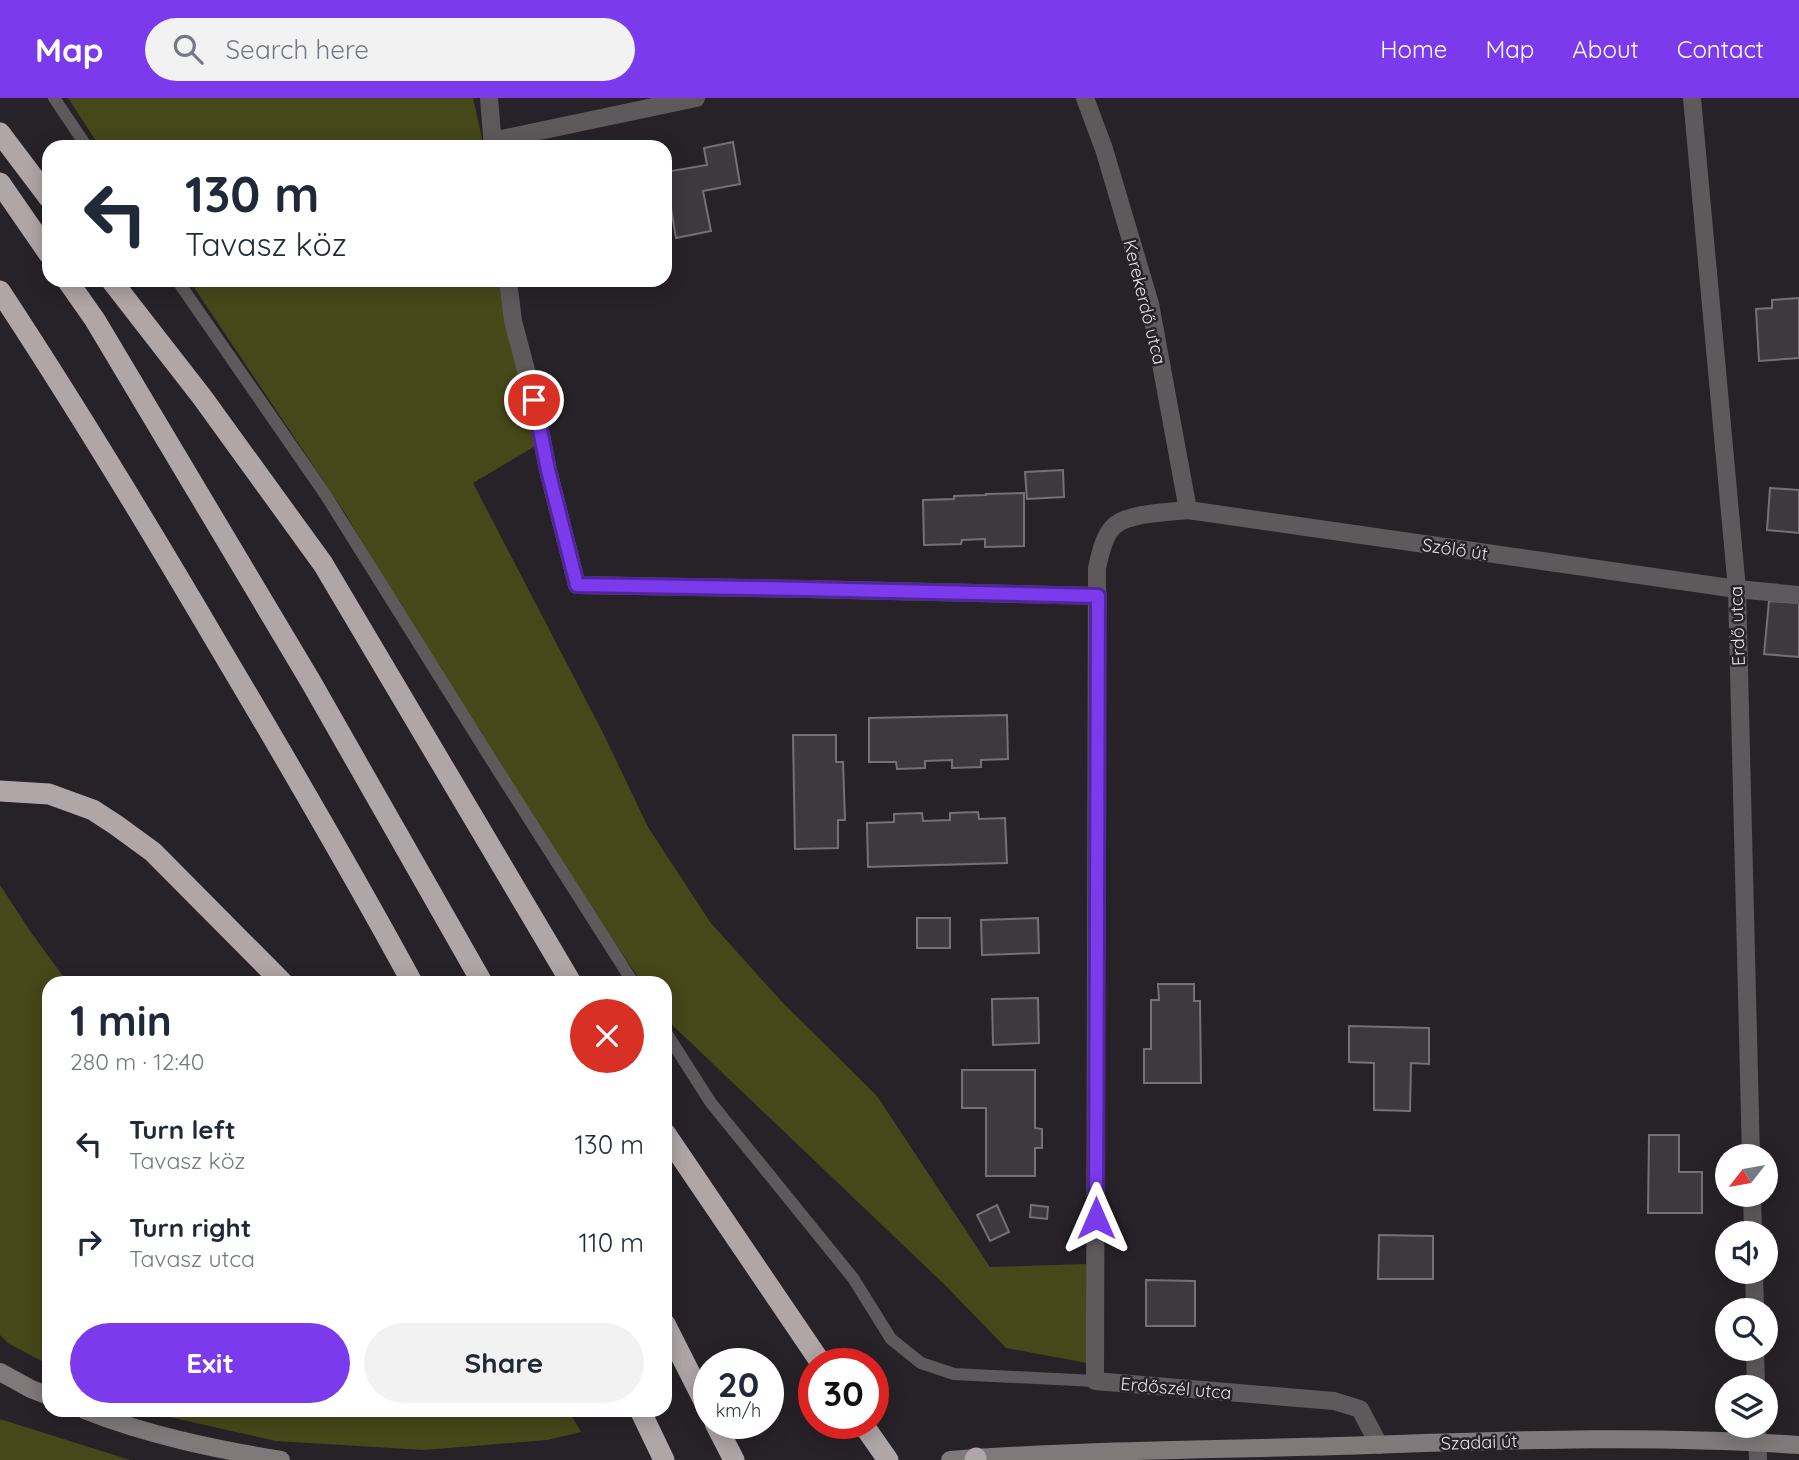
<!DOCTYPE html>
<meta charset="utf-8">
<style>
:root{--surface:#fff;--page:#f2f2f3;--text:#1f2937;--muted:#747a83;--accent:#7c3aed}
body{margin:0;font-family:Quicksand,sans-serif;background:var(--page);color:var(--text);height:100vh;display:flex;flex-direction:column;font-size:26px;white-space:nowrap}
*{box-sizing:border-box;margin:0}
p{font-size:23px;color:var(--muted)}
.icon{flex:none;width:38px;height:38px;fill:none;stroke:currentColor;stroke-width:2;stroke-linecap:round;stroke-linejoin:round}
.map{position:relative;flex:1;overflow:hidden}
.side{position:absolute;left:42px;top:878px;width:630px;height:441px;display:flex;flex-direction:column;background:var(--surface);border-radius:21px;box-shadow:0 4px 18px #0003}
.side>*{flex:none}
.hud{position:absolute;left:42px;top:42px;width:630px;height:147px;border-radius:21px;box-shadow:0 4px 18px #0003;background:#fff;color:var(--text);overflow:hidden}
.needle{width:46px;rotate:239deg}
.controls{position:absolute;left:1715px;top:1046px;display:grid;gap:14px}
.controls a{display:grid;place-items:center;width:63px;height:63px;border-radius:50%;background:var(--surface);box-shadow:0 4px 18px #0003;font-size:35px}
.speed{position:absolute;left:693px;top:1250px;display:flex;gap:14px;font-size:35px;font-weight:700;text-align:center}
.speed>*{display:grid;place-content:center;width:91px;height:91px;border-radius:50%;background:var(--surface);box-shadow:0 4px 18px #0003;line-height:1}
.speed small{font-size:18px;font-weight:400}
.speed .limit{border:10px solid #d22;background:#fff;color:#111}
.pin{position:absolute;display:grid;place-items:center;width:60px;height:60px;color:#fff;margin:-30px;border:4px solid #fff;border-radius:50%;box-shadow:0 2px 7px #0007}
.me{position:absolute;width:77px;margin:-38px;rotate:0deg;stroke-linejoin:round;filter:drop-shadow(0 0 5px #0008)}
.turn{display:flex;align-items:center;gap:24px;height:147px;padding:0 28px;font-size:32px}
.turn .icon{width:91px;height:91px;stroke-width:2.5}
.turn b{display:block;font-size:49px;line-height:60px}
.round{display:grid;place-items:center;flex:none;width:74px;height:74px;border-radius:37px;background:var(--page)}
.headline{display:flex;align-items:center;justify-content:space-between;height:119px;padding:0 28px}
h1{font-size:42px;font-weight:800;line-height:52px}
.cta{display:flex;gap:14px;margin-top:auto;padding:14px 28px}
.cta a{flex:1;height:80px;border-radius:42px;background:var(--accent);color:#fff;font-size:28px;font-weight:800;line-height:80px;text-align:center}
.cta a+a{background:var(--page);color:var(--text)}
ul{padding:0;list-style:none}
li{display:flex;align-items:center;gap:21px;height:98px;padding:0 28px}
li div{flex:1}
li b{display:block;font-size:26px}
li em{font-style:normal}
header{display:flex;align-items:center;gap:42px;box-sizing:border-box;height:98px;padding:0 35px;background:var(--accent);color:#fff}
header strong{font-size:33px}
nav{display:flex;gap:38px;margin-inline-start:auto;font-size:24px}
.search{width:490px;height:63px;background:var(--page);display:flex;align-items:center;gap:18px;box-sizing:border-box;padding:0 24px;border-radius:38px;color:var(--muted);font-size:26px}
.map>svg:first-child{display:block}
.green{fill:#46481a}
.building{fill:#3e393e;stroke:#767076;stroke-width:2}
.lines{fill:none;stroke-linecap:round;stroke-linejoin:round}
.lane{stroke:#5e5a5b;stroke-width:12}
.street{stroke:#5e5a5b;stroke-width:18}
.secondary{stroke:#7f797a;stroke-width:18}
.highway{stroke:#b0a5a7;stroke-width:21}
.route-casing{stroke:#51269a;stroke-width:18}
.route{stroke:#7c3aed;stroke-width:12}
.labels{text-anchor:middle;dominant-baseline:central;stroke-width:5;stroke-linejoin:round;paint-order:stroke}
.street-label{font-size:18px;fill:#e4e1e4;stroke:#272227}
</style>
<header>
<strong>Map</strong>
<div class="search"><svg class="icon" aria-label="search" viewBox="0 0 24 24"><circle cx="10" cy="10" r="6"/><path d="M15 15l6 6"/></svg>Search here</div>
<nav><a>Home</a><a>Map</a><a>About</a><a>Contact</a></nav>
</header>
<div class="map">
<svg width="1799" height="1362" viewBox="0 0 1799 1362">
<rect width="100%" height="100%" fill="#272227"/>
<g class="green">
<polygon points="68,0 473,0 484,49 100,49"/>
<polygon points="189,182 508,182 537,347 473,385 604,637 648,729 710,824 782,904 877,998 990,1169 1087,1166 1087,1265 1006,1250 945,1187 666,921 665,886 642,885 479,644 345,415"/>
<polygon points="0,787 30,833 68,885 49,886 49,1267 8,1245 0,1237"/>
<polygon points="143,1313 569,1313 581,1334 547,1342 424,1352 276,1343"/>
<polygon points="0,1321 130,1362 0,1362"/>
</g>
<g class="building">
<polygon points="733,44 740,86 703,93 711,133 676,140 665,74 707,67 704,50"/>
<polygon points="1799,200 1799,260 1759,263 1756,211 1772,210 1772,202"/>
<polygon points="1063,372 1064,399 1027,401 1025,374"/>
<polygon points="1770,390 1799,392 1799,435 1767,432"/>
<polygon points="1024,395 1024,448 985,449 985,441 962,442 961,446 924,447 923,402 954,401 954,398 986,397 986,396"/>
<polygon points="1769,503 1799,505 1799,559 1764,556"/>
<polygon points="1007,617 1008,661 981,662 981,669 952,670 952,662 925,663 925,670 897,671 896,664 869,664 869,620"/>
<polygon points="793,637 836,637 836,664 843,664 845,722 838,722 838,750 795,751"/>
<polygon points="978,714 979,721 1005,720 1007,765 868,769 867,725 894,724 894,716 922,715 923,723 950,722 950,715"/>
<rect x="917" y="820" width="33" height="30"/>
<polygon points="1038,820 1039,855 982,857 981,822"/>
<polygon points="1158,886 1194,886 1194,903 1200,903 1201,985 1144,985 1144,951 1151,951 1151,902 1159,902"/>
<polygon points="1038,900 1039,945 993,947 992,901"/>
<polygon points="1349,928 1429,930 1429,966 1411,965 1410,1013 1374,1012 1374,965 1349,964"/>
<polygon points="962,972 1035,972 1035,1030 1042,1031 1042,1050 1035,1050 1035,1078 986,1078 986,1010 962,1010"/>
<polygon points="1649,1037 1679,1037 1679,1074 1702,1074 1702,1115 1648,1115"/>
<polygon points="997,1107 1009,1134 990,1143 977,1117"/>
<polygon points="1031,1107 1048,1109 1047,1121 1030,1119"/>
<polygon points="1379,1137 1433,1138 1433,1181 1378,1181"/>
<polygon points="1146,1182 1195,1183 1195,1228 1146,1228"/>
</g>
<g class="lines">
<g class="lane">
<polyline points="54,0 87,49"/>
<polyline points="177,182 325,396 492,663 634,886"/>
<polyline points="665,933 711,1005 853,1180 891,1241 921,1265 954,1276 1095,1283"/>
</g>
<g class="street">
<polyline points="489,0 493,49"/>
<polyline points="1085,0 1104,51 1150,206 1188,412"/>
<polyline points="1692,0 1737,491 1751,1059"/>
<polyline points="492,43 696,0"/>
<polyline points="508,182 513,223 534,302 548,372 577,487 806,491 1098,498"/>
<polyline points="1752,1097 1753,1136"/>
<polyline points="1754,1174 1755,1213"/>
<polyline points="1755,1251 1756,1290"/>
<polyline points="1757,1328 1758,1362"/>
<path d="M1379,1347L1360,1311L1334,1303L1095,1283L1097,470C1100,457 1103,440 1113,429C1126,415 1169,414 1188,412L1737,491L1799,497"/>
</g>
<g class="secondary">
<polyline points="0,1274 31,1291 49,1298"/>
<path d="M84,1312C147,1337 214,1351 281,1362"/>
<path d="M950,1362C1079,1352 1208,1352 1337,1348C1491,1343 1645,1336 1799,1347"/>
</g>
<g class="highway">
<polyline points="0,35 49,100"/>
<polyline points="0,85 49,156"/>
<polyline points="67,182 95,222 311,584 483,886"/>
<polyline points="111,182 202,299 323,466 572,886"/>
<path d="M0,193C77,310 149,429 220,550C286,661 351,772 413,886"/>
<polyline points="0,693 49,696 93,712 116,727 153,754 284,886"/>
<polyline points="665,1035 821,1265"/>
<polyline points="665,1226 709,1313"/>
<polyline points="640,1312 664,1362"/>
<polyline points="715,1325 734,1362"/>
<polyline points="862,1325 888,1362"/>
<polyline points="975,1362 976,1360"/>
</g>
</g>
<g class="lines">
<g class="route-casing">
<polyline id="route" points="534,302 548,372 577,487 806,491 1098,498 1096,1120"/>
</g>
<use href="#route" class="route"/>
</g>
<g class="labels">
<g class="street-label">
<text transform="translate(1145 204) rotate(76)">Kerekerdő utca</text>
<text transform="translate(1455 451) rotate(8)">Szőlő út</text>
<text transform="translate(1737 528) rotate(-92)">Erdő utca</text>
<text transform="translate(1176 1290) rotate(5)">Erdőszél utca</text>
<text transform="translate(1479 1344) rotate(-2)">Szadai út</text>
</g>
</g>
</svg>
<div class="controls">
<a><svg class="needle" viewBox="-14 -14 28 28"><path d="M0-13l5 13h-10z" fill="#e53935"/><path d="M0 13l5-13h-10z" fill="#747a83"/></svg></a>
<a><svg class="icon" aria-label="sound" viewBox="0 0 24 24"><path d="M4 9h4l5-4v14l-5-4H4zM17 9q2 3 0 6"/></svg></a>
<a><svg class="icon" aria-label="search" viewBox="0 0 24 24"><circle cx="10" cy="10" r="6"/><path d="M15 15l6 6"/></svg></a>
<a><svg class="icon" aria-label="layers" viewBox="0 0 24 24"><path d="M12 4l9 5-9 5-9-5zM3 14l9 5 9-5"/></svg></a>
</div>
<div class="speed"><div>20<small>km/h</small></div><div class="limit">30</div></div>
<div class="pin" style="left:534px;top:302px;background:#d93025"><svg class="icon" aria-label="arrive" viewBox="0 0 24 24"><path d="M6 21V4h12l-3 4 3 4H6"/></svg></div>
<svg class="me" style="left:1096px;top:1120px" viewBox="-20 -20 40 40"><path d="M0-17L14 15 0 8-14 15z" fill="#7c3aed" stroke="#fff" stroke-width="4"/></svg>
<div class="hud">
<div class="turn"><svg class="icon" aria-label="left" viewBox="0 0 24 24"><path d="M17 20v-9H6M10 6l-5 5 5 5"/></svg><div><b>130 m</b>Tavasz köz</div></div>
</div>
<section class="side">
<div class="headline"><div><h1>1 min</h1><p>280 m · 12:40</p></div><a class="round" style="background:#d93025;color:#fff"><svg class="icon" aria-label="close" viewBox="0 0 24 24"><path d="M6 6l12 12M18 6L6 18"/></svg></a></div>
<ul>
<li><svg class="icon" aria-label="left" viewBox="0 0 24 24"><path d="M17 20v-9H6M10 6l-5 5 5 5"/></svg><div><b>Turn left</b><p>Tavasz köz</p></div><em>130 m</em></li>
<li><svg class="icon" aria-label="right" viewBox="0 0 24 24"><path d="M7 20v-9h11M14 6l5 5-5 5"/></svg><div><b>Turn right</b><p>Tavasz utca</p></div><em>110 m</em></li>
</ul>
<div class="cta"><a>Exit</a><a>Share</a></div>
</section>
</div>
